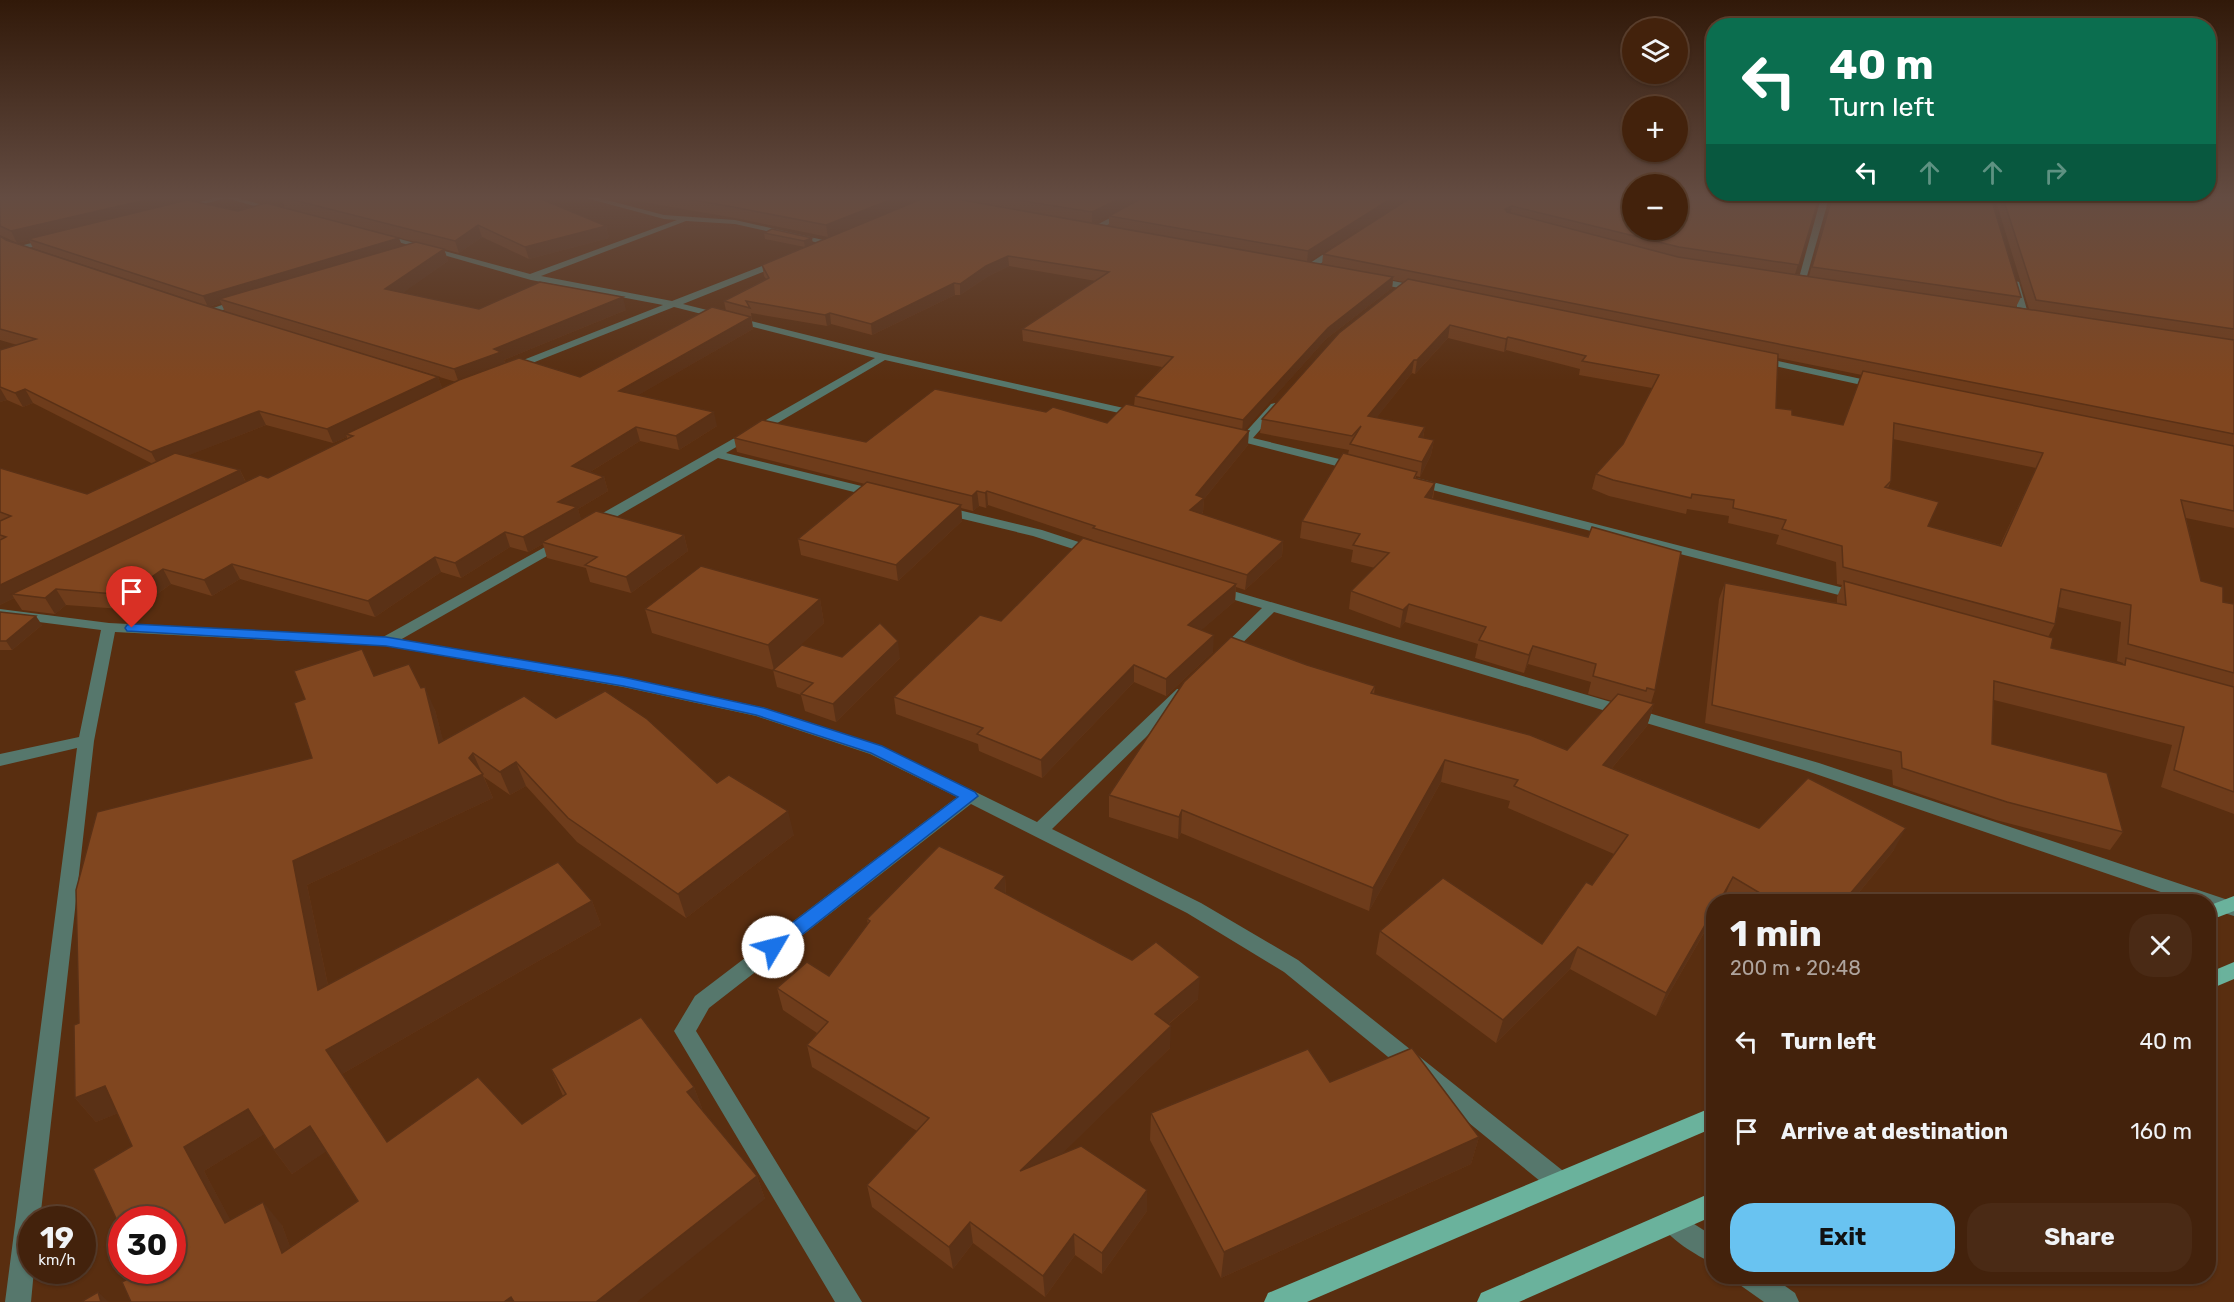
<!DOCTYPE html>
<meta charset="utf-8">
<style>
:root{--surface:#43220c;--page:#4a2a15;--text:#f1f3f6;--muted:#afa49d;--line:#5b3f2d;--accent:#69c3f1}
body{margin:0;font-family:Rubik,sans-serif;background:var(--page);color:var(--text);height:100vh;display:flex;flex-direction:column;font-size:22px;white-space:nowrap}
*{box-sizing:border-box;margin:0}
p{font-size:20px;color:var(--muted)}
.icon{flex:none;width:33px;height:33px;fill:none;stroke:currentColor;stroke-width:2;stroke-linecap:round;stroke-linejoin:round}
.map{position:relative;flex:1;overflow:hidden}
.drawer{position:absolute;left:1706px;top:894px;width:510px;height:390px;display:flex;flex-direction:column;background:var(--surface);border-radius:24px;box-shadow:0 2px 4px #0004,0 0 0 2px var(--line)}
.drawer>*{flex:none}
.top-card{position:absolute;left:1706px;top:18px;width:510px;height:183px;border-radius:24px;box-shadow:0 2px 4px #0004,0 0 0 2px var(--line);background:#0b6e4f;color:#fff;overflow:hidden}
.fabs{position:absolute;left:1622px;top:18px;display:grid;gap:12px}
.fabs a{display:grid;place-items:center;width:66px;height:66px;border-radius:50%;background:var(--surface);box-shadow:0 2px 4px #0004,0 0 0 2px var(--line);font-size:30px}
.speed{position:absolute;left:18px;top:1206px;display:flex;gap:12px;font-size:30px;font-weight:700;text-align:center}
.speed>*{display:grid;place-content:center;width:78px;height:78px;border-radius:50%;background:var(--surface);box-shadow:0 2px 4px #0004,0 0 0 2px var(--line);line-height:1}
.speed small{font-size:15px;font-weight:400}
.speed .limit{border:9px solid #d22;background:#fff;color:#111}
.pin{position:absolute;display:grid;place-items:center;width:51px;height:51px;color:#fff;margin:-62px -26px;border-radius:50% 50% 50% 0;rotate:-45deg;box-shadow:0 0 6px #0007}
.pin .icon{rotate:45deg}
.me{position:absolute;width:66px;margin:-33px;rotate:53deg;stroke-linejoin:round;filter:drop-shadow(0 0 4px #0008)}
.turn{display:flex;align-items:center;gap:21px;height:126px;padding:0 24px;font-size:27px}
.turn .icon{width:78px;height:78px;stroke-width:2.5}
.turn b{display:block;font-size:42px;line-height:51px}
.lanes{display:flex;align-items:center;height:57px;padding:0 24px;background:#0003;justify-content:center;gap:30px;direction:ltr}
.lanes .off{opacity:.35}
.round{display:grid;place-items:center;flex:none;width:63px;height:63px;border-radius:24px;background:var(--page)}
.headline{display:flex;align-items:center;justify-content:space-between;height:102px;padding:0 24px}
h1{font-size:36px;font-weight:700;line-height:45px}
.action{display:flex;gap:12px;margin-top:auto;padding:12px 24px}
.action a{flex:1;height:69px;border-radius:24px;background:var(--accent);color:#111;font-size:24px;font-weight:700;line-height:69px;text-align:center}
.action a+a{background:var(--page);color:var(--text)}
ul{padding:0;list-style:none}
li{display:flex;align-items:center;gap:18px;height:90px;padding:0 24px}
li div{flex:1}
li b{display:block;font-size:22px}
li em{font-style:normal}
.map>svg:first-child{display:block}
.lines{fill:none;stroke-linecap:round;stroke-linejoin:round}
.minor{fill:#56776c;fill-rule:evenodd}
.primary{fill:#6ab29c;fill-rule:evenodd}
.wall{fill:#6e3c1b;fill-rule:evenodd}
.shaded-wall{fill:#5a3116}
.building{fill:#80461f;stroke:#5a3116;stroke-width:1.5;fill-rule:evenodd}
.route{fill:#1a73e8;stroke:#114b97;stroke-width:1.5}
</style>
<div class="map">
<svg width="2234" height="1302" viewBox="0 0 2234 1302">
<rect width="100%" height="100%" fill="#592e10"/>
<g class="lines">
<g class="minor">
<polygon points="214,198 239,198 280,210 276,212 226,198 182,210 178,208"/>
<polygon points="586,198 599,198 664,215 735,220 832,242 828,245 735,224 686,221 541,276 672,301 780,259 784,262 783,264 683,304 884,354 1137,411 1143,414 1137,417 885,360 726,453 882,491 884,494 882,497 878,498 718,458 597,528 587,528 586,525 587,522 875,358 674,307 512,371 508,370 508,366 663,305 531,280 377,236 381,234 530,274 677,220 664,219"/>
<polygon points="1148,198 1158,198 1096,231 1089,229"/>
<polygon points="1821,198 1829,198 1805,283 1797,285"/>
<polygon points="51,238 55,240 54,242 16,251 12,248"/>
<polygon points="1336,246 1343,248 1310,271 1304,271 1304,267"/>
<polygon points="1372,277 1419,286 1424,289 1419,292 1369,282 1368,280"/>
<polygon points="2011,280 2019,282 2029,317 2027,319 2019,317"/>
<polygon points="242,298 245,299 245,303 207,315 202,312"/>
<polygon points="1760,357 1880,383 1885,386 1880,389 1756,362 1756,358"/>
<polygon points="1275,403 1281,406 1253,438 1360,464 1360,470 1356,471 1227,438 1225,436 1231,433 1243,435 1271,404"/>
<polygon points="1417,478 1863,593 1865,596 1858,600 1413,485 1413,479"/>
<polygon points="942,506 1042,530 1100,549 1102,552 1095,556 1033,536 938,513 936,510 938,507"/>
<polygon points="563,537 570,541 568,544 400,640 623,677 765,708 882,746 1037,822 1177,689 1189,689 1191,692 1189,695 1052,829 1201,903 1298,960 1567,1174 1571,1182 1567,1190 1559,1193 1551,1190 1284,972 1187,913 971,804 709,1008 696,1031 862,1302 835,1302 674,1031 695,996 957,797 870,754 756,716 623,687 386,646 115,632 94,741 40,1220 32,1220 32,1270 34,1270 31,1302 5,1302 77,748 0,766 0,754 79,737 101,630 0,617 0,609 109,623 383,637"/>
<polygon points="1216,586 1819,763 2234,902 2234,916 2208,908 2208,902 2190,902 1807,771 1274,612 1229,656 1219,656 1216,653 1219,650 1262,608 1211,593 1209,590 1211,587"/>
<path d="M1672,1210L1713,1236V1263C1698,1257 1666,1237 1660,1222L1663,1214Z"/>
<polygon points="1737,1276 1771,1276 1795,1293 1799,1302 1764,1302 1740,1285"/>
</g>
<g class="primary">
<polygon points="2234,896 2234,911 2208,921 2208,906"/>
<polygon points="2234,962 2234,979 2208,990 2208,973"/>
<polygon points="1713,1107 1713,1128 1307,1302 1264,1302 1268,1293"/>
<polygon points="1713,1192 1713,1216 1519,1302 1477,1302 1481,1293"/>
</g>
</g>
<g class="wall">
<path d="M0,198L173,203L238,211L402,246L416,242L285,208L281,198H539L606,226L609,238L529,259L482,237L459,253L444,249L448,261L402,293L479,309L626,310L504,360L505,363L580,377L726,311L724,301L766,279L764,276L762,265L924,198H1408L1308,262L1322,265L1323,254L1410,198H1819L1795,274L1809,276L1831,198H1991L2021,297L2016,307L2029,309L1995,198H2234V528L2186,518L2201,581L2223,602L2234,604V814L2161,787L2172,745L1994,700L1992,744L2123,832L2110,850L1996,820L1893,785L1892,770L1705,723L1719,599L1725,583L1837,603V597L1842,585L1837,584L1836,562L1776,544L1779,535L1728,523L1729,516L1687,509L1686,514L1609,496L1592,489L1596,474L1623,444L1652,388L1579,375L1580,369L1506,350L1504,352L1448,338L1415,374L1412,373L1376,418L1425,427L1423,438L1434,440L1431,455L1420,477L1416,476V478L1435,483L1433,499L1655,690L1651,703L1654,704L1647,726L1612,768L1759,828L1894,850L1851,902H1726L1723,900L1656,1016L1570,969L1496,1043L1376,954L1380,931L1542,944L1592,885L1614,854L1508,808L1510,801L1441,782L1369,911L1181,833L1178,839L1109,817V795L1307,665L1375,686L1374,694L1567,750L1612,701L1588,694L1591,682L1528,664L1524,673L1475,658L1478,644L1405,622L1400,628L1349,609L1351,591L1375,568L1351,562L1353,550L1300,538L1302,521L1348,454L1349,450L1260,433L1262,419L1404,282L1393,280L1392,288L1326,339L1244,430L1248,445L1204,499L1203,512L1202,514L1283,541L1282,556L1245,590L1236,587L1235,601L1201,630L1213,652L1166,696L1134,682L1042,778L979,751L978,744L896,714L894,697L1001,621L1093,541V540L988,505L986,508L979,506L973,511L961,508L962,521L898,581L801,555L798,539L865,484L737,452L734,438L866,442L1107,423L1134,406L1135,396L1162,367L1023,341L1022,329L1096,281L1009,266L987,277L960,295H955L872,335L831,324L827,326L751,313L753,329L638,395L717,426L679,450L640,441L590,472L604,477L608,491L578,509L581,520L684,535L688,551L631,593L590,582L586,568L547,558L543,544L528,552L510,547L461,578L441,572L375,617L240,579L212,596L171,584L135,610L66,605L55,614L22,610L14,598L0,605V468L87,494L153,464L33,403L23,407L7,400L0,402V350L17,345L0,340V236L6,240L208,306L33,248L29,240L17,243L0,235ZM1124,207L1109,216V226L1092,223ZM221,303L225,312L208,307ZM321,341L456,382L442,388L438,377ZM1778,358L1862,375L1843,425L1792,415L1776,408ZM266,425L333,443L347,437V439L268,478L246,482L240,470L186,456ZM1893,439L2036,468L2000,545L1928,526L1888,488L1891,481ZM2058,607L2121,622L2117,661L2123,663L2122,665L2051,648L2048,637L2055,624Z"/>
<polygon points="620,198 923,198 828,237 735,218"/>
<polygon points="772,229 813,244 805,247 765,239 764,233"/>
<polygon points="820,599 824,623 783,661 842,657 900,658 836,722 805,711 801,695 777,687 773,670 652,633 645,609"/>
<polygon points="0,612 42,625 12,650 0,650"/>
<path d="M374,676L421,688L435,710L443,741L556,718L717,783L794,835L686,918L577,842L526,786L510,795L484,777L493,798L307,885L328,985L592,901L601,925L342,1074L387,1142L522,1124L563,1096L551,1069L694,1087L703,1111L757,1176L765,1199L140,1272L132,1146L118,1113L96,1122L75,1098L79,1023L312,758ZM264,1134L274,1150L292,1174L326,1151L358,1201L290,1247L282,1225L230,1220L204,1171Z"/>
<polygon points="1005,876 1006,894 1198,999 1169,1024 1170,1048 1061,1154 1147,1211 1102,1274 1075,1255 1045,1297 973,1243 953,1269 872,1207 867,1185 917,1131 812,1067 807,1045 817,1033 783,1010 777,988 829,976 868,924 867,919"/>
<polygon points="1330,1082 1479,1137 1471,1164 1221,1278 1150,1140 1151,1113"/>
</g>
<g class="shaded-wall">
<polygon points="154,198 170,198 174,205 28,239 29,240 17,243 11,231"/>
<polygon points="895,198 923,198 828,237 826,225"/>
<polygon points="1121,198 1143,198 1092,224 1092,212"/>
<polygon points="1392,198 1408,198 1307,263 1308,251"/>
<polygon points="1512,206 1510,217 1505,209"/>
<polygon points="478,225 482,237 459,253 455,241"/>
<polygon points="606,226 609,238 529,259 525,247"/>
<polygon points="399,238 403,248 219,299 221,303 208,307 203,296"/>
<polygon points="812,238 813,244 805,247 804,241"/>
<polygon points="444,249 448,261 390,302 385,289"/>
<polygon points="1008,256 1009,266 987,277 960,295 960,284 986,266"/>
<polygon points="1393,277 1392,288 1326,339 1242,433 1243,420 1328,328"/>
<polygon points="954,283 955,295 872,335 871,324"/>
<polygon points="623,297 626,310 504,360 505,365 459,383 454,369 494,349"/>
<polygon points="830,313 831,324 827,326 825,315"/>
<polygon points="751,317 753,329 623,404 619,391"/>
<polygon points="1450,325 1448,338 1415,374 1417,360"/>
<polygon points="1508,337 1506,350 1504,352 1506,339"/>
<polygon points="1414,360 1412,373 1366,431 1368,416"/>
<polygon points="438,377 443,390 346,434 347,437 333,443 327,429"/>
<polygon points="0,388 7,400 0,402"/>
<polygon points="25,389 33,403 23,407 15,393"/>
<polygon points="259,411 266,425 159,467 151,452"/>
<polygon points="714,412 717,426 679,450 676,436"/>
<polygon points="636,427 640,441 577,480 572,466"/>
<polygon points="1425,427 1422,442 1419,437"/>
<polygon points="1249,431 1248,445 1204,499 1203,512 1189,525 1190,510 1196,495"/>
<polygon points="1434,440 1431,455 1420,477 1422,462"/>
<polygon points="240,470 247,485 12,594 14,598 0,605 0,585"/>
<polygon points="604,477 608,491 578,509 582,522 542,542 543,544 528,552 523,537 558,502"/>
<polygon points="1435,483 1432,499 1425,497"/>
<polygon points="977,491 979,506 973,511 972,496"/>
<polygon points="987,491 988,505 986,508 985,493"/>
<polygon points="961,505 962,521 898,581 896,565"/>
<polygon points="505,532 510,547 461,578 455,563"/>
<polygon points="684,535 688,551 631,593 626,577"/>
<polygon points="1283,541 1282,556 1245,590 1247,575"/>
<polygon points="435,557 441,572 375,617 368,601"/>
<polygon points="232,564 240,579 212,596 204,580"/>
<polygon points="163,569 171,584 135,610 126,595"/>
<polygon points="1236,584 1235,601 1188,642 1188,625"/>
<polygon points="56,589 66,605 55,614 45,598"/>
<polygon points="820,599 824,623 774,670 768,645"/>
<polygon points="1409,604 1405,622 1400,628 1403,610"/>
<polygon points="36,616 42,625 12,650 6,641"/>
<polygon points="1214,635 1213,652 1166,696 1166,679"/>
<polygon points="898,641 900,658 836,722 833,704"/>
<polygon points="1533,646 1528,664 1524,673 1529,655"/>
<polygon points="1134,665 1134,682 1042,778 1041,760"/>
<polygon points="425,687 435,710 450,766 439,743"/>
<polygon points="1654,704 1647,726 1596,787 1603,765"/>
<polygon points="473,753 493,798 307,885 334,1014 318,990 293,861 469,758"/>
<polygon points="1445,760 1441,782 1369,911 1373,888"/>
<polygon points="516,762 526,786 510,795 500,772"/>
<polygon points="1182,810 1181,833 1178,839 1179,817"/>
<polygon points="788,811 794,835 686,918 678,894"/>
<polygon points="1906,828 1894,850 1851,902 1843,902"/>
<polygon points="1005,876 1006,898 995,888"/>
<polygon points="1733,877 1723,900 1722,902 1719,902"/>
<polygon points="592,901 601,925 342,1074 326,1050"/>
<polygon points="1713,911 1713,917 1656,1016 1666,993"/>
<polygon points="1578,947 1570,969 1496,1043 1503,1020"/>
<polygon points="1200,977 1198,999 1154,1036 1155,1014"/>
<polygon points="1171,1026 1170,1048 1022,1193 1020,1171"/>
<polygon points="105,1086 126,1110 96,1122 75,1098"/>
<polygon points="694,1087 703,1111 687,1092"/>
<polygon points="248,1109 266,1133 204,1171 245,1247 225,1223 184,1147"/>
<polygon points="310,1126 327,1151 292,1174 274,1150"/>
<polygon points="1479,1137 1471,1164 1221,1278 1224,1252"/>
<polygon points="757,1176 765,1199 637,1302 596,1302"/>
<polygon points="1147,1190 1147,1211 1102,1274 1102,1253"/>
<polygon points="263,1202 282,1225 301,1276 282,1253"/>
<polygon points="970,1222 973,1243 953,1269 949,1247"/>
<polygon points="1074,1234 1075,1255 1045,1297 1043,1276"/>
<polygon points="98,1292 109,1302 101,1302"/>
<polygon points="511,1297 514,1302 504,1302"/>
</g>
<g class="building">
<polygon points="0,198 154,198 11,231 0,226"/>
<polygon points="286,198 539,198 606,226 525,247 478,225 455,241"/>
<polygon points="682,198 895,198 826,225 733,207"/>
<polygon points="924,198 951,198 1393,277 1328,328 1243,420 1135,396 1173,357 1022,329 1109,272 1008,256 986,266 960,284 954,283 871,324 830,313 825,315 746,301 750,308 724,301 769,278 762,265"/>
<polygon points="1005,198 1121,198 1092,212"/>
<polygon points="1142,198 1392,198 1308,251 1109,216"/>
<polygon points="1410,198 1632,198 1632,230 1677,230 1677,198 1819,198 1799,265 1679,247 1512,206 1505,209 1507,212 1678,257 2234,340 2234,434 1323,254"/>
<polygon points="1832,198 1991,198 2021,297 1812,267"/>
<polygon points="2003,198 2234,198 2234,329 2036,300"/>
<polygon points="187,200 238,211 266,203 399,238 203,296 28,239"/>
<polygon points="772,229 812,238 804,241 764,233"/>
<polygon points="0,236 6,240 197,303 438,377 327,429 259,411 151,452 25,389 15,393 0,387 0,350 36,339 0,329"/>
<polygon points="416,242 444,249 385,289 479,309 540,282 623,297 494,349 501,352 454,369 219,299"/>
<path d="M1408,279L1778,354L1776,408L1792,410V415L1843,425L1863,371L2234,446V511L2181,500L2201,581L2223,587V602L2234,604V673L2128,644L2131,605L2061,589L2055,624L1843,567L1842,546L1782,529L1786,520L1733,508L1734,500L1692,494L1691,498L1613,480L1596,474L1623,444L1659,375L1582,361L1586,356L1508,337L1506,339L1450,325L1417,360H1414L1368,416L1425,427L1419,437L1434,440L1422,462L1350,444L1361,426L1352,436L1262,419L1339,333ZM1894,423L2043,453L2001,546L1928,526L1939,502L1885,487L1891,481Z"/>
<polygon points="712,307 751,317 619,391 714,412 676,436 636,427 572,466 604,477 558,502 577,507 523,537 505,532 455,563 435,557 368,601 232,564 204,580 163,569 126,595 56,589 45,598 12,594 260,475 268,478 353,436 346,434 459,380 519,358 580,377"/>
<polygon points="935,389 1046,412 1053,407 1107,423 1126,404 1249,431 1196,495 1204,498 1190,510 1283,541 1247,575 1093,528 1095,526 987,491 985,493 977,491 972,496 734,438 762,420 866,442"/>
<polygon points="175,453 240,470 0,585 0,540 6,537 0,535 0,521 11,516 0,512 0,468 87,494"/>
<polygon points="1343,453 1417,472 1414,478 1435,483 1425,497 1588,537 1592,527 1681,552 1655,690 1647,688 1646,691 1593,676 1596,664 1533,646 1529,655 1479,640 1486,627 1409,604 1403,610 1351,591 1389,553 1353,545 1360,534 1302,521"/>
<polygon points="867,482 961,505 896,565 798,539"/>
<polygon points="596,511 684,535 626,577 585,565 597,557 542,542"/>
<polygon points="1083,538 1236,584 1188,625 1214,635 1166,679 1134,665 1041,760 977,734 983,728 894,697 980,615 1001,621"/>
<polygon points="701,566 820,599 768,645 645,609"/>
<polygon points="1844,581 2053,638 2051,648 2125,665 2126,658 2234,687 2234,792 2174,770 2184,727 1994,681 1992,744 2107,773 2123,832 2007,802 1902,768 1901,752 1712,705 1725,583 1846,605"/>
<polygon points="0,612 36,616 6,641 0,641"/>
<polygon points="880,623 898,641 833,704 801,694 813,683 773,670 802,645 842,657"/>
<polygon points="1231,637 1307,665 1375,686 1371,693 1530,735 1567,750 1618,694 1654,704 1603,765 1759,828 1808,778 1906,828 1843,902 1775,902 1733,877 1719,902 1713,902 1713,911 1666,993 1578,947 1503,1020 1380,931 1443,878 1542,944 1586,882 1592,885 1628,835 1514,786 1518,780 1445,760 1373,888 1182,810 1179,817 1109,795 1184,682"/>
<path d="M362,649L374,676L409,664L421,688L425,687L439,743L524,696L556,718L605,691L647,719L717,783L729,775L788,811L678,894L568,818L516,762L500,772L473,753L469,758L483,774L293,861L318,990L558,862L592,901L326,1050L387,1142L478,1077L522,1124L566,1094L551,1069L641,1017L694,1087L687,1092L757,1176L596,1302H514L511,1297L504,1302H131L122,1282L140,1272V1270H172V1220H122V1231L93,1169L132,1146L105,1086L75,1098L74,1025L79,1023L76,890L97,812L312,758L294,703L305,699L294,671ZM248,1109L274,1150L310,1126L358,1201L282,1253L263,1202L225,1223L184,1147Z"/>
<polygon points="939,846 1005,876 995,888 1132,960 1156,942 1200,977 1155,1014 1171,1026 1020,1171 1081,1146 1147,1190 1102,1253 1074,1234 1043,1276 970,1222 949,1247 867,1185 929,1118 807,1045 828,1022 777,988 807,962 829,976 870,921 867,919"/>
<polygon points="1412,1048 1479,1137 1224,1252 1151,1113 1308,1049 1330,1082"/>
<polygon points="98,1292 101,1302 81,1302"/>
</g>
<linearGradient id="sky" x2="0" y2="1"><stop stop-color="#311909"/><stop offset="0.52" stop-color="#644c42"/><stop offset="1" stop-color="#644c42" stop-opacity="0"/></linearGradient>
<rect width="2234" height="380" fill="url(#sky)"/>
<polygon class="route" points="132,624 386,637 623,677 764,708 882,746 975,792 978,796 780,952 773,954 767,952 764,947 767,942 958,797 871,753 756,715 623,686 386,646 127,631 125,628 127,625"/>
</svg>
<div class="fabs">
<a><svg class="icon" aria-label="layers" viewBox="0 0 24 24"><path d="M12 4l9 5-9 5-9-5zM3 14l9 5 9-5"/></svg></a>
<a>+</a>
<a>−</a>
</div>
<div class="speed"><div>19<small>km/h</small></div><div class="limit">30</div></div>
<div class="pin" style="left:132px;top:628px;background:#d93025"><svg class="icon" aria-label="arrive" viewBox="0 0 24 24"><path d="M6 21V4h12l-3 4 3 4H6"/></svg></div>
<svg class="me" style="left:773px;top:947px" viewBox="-20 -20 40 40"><circle r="19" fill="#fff"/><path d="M0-13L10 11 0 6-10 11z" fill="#1a73e8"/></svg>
<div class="top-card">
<div class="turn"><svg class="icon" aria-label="left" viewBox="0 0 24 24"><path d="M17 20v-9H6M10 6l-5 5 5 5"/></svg><div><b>40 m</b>Turn left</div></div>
<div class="lanes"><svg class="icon" aria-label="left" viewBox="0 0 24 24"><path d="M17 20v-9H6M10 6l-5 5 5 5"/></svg><svg class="icon off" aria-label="ahead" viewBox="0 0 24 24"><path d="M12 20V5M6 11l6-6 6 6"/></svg><svg class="icon off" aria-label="ahead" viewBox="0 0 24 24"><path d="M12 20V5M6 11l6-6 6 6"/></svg><svg class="icon off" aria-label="right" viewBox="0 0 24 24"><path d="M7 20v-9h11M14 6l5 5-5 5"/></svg></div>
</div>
<section class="drawer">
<div class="headline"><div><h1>1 min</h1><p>200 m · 20:48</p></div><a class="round"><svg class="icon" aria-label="close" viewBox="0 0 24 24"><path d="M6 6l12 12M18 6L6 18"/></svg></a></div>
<ul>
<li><svg class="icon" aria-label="left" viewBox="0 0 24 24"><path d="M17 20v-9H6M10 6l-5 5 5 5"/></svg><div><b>Turn left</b></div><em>40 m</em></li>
<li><svg class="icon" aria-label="arrive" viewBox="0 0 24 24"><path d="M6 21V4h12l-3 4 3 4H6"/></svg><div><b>Arrive at destination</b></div><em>160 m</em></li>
</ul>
<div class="action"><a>Exit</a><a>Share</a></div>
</section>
</div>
